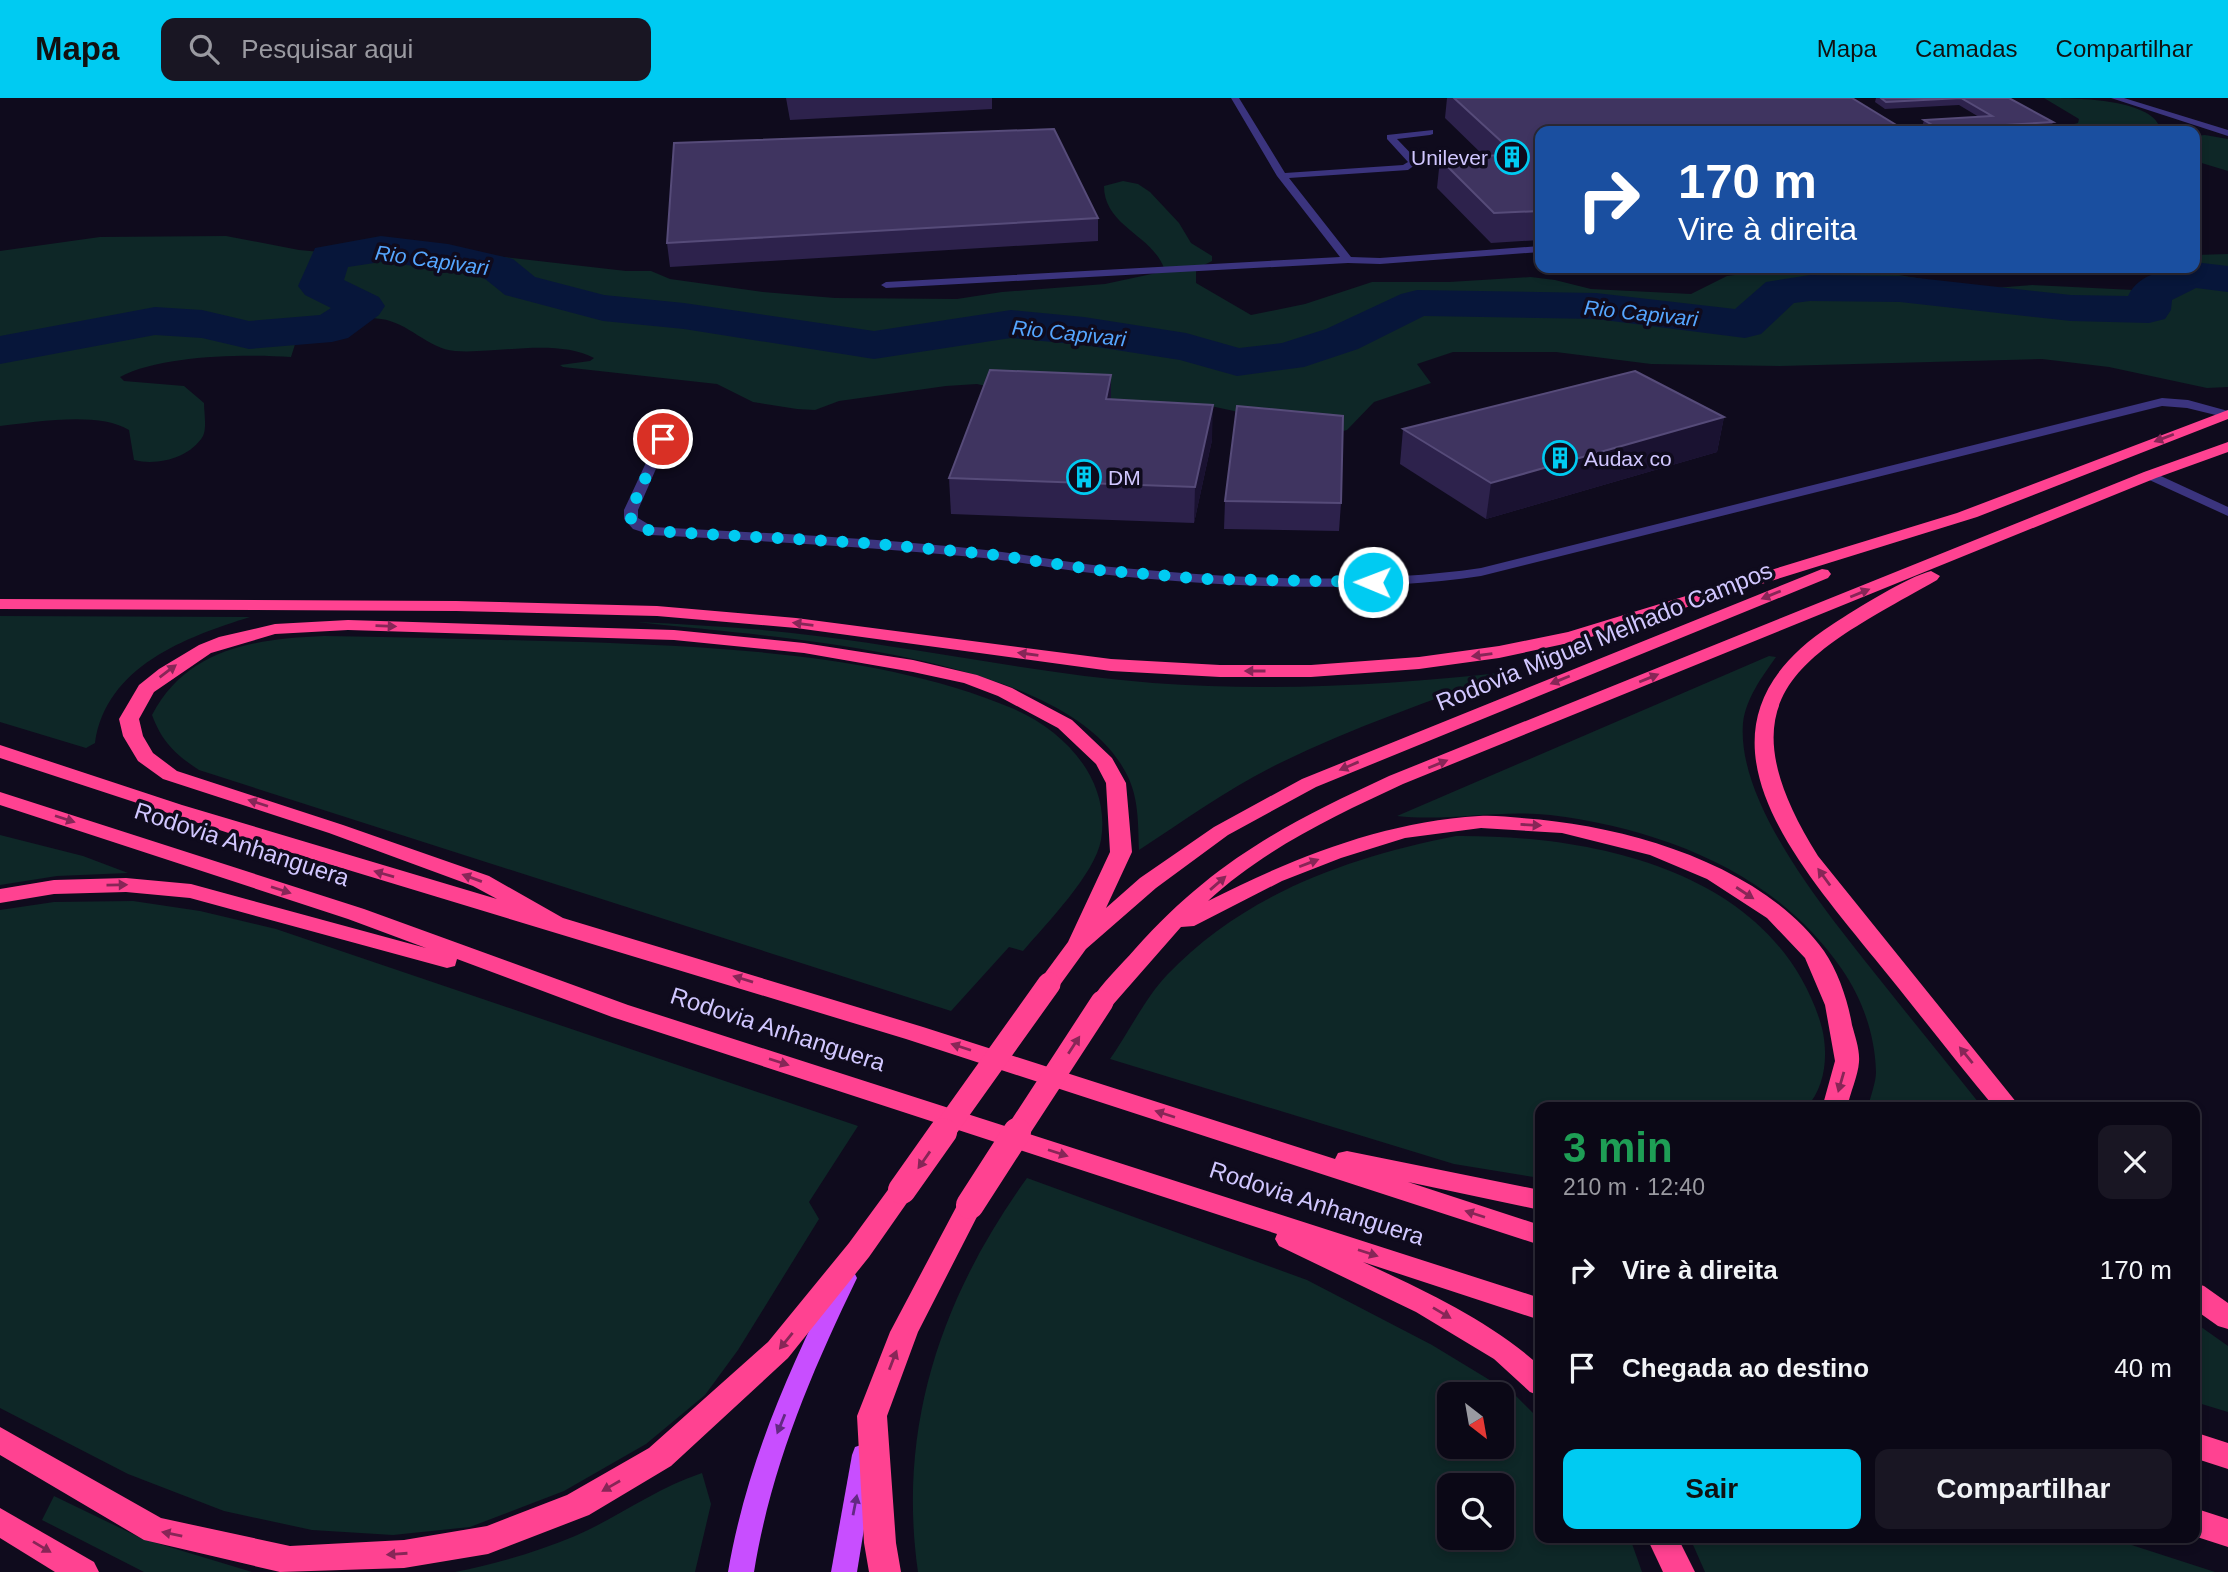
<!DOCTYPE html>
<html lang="pt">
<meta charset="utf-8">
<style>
:root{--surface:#0b0816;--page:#191623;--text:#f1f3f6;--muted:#9a9aa1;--line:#2b2935;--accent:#00cbf2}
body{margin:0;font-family:Helvetica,sans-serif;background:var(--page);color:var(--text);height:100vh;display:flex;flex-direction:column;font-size:26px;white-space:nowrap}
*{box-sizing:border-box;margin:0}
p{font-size:23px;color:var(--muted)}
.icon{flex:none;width:38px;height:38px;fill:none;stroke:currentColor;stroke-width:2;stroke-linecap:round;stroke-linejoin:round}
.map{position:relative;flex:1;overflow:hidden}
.sheet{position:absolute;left:1535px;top:1004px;width:665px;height:441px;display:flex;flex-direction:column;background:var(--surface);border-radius:14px;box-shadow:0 4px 10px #0003,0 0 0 2px var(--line)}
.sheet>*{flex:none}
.banner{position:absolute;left:1535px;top:28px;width:665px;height:147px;border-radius:14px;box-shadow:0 4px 10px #0003,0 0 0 2px var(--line);background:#1a4fa0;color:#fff;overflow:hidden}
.needle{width:46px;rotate:149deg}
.buttons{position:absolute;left:1437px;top:1284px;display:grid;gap:14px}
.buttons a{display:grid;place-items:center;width:77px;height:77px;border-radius:14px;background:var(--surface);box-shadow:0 4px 10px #0003,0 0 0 2px var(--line);font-size:35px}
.pin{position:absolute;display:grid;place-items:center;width:60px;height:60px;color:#fff;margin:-30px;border:4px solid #fff;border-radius:50%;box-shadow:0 2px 7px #0007}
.me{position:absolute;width:77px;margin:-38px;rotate:271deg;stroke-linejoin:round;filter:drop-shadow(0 0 5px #0008)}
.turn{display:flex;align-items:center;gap:24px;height:147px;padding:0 28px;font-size:32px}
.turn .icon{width:91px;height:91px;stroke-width:2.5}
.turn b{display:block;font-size:49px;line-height:60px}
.round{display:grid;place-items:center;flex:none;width:74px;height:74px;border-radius:14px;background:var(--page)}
.head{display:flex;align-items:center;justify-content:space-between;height:119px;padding:0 28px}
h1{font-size:42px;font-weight:800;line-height:52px;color:#1e9e55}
.cta{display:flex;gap:14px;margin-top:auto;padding:14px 28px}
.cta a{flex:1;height:80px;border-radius:14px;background:var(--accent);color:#111;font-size:28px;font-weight:800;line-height:80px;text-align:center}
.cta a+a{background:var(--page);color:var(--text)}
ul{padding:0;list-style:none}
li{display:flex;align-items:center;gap:21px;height:98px;padding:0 28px}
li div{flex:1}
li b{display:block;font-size:26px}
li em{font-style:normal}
header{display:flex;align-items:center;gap:42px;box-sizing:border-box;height:98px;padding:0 35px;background:var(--accent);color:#111}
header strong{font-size:33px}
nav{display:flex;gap:38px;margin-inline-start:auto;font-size:24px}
.search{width:490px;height:63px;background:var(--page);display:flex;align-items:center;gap:18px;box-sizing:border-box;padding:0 24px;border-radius:14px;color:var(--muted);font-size:26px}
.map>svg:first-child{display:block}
.green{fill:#0e2727;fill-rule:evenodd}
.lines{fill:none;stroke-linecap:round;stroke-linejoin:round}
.river{fill:#07163a;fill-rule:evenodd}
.minor{fill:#3b347e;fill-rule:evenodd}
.major{fill:#c84eff;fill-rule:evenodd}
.highway{fill:#ff4291;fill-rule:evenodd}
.highway-bridge-far1{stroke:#ff4291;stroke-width:23}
.highway-bridge{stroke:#ff4291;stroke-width:28}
.wall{fill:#2d224c}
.shaded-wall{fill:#1a1231}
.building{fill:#3f3460;stroke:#564b79;stroke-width:2}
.oneway{fill:#872657}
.oneway2{fill:#622983}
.route{stroke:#00cbf2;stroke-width:12;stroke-dasharray:0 21.6}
.labels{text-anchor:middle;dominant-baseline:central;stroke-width:7;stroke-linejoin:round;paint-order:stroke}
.far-poi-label{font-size:21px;fill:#d1c7ff;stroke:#0f0b1d;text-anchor:start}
.far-water-label{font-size:21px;font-style:italic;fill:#55a6ff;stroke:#0f0b1d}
.street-label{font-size:24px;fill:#d1c7ff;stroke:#0f0b1d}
</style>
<header>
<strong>Mapa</strong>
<div class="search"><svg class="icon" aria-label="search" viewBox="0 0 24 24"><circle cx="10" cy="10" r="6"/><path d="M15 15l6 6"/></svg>Pesquisar aqui</div>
<nav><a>Mapa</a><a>Camadas</a><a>Compartilhar</a></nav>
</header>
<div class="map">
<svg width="2228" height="1474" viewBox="0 0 2228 1474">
<rect width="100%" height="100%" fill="#0f0b1d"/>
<g class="green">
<path d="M2044,0C2071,0 2151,0 2160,30L2155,33H2066L2062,29L2078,25L2079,21Z"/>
<polygon points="2205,37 2228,41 2228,73 2195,63 2195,38"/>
<path d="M1123,83L1138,86L1150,94L1179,125L1191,145L1212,158V163L1196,171V185L1251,217L1305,206L1372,184H1449L1531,179L1555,182L1591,191L1691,196L1727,178L1788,170H1857L1982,191L2032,187L2134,192L2157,188L2179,178L2180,170H2194L2195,157L2228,156V289L2207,290L2109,269L2042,261L1780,268L1651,266L1556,254H1453L1417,266L1431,285L1374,304L1347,332L1325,338L1281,334L1234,313L1206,307L1073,308L977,286L946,288L839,303L815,312L797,311L753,304L717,286L563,269L560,267L590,263L594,260C556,240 497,256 455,253C428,251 408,224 381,221C350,216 326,226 298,237L291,259C244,256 161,257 120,279L124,283L184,288L204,305C204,314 207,330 203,338C190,360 157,368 134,362L129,332C99,313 35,324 0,328V153L100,139L226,138L299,152L342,156L419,152L461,154L626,173H651L670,181L763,194L835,200L957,201L1002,194L1105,186L1161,174L1164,170C1152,137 1104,128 1104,88Z"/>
<path d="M0,518L250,519C186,539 106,568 95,645L86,650L0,624Z"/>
<path d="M637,524C698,527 757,530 817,538C929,552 1041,576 1153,585C1272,594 1390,587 1508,574C1431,603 1353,629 1280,665C1230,689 1185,722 1139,752C1138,725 1139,699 1126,675C1063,552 762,539 637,524Z"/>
<path d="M324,538C410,539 496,542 583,544C720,549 886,556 1014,611C1065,633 1111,682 1101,742C1095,776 1046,826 1023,853L1009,849L951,913L199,672C176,657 162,644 152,617C187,550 255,541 324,538Z"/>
<path d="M1769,558L1776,559C1762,579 1746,600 1743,625C1736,711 1838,828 1889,893C1920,932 1952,971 1983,1010H1868C1870,999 1876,985 1876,974C1875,936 1862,900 1841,870C1775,774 1662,731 1550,717C1499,711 1447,724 1397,718Z"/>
<polygon points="0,737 83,758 128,775 57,778 0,787"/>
<path d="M1456,738C1594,737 1769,772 1819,920C1829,948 1828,987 1806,1010H1540V1080L1454,1066L1110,961C1129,934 1145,900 1167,877C1244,796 1349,759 1456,738Z"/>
<polygon points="133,803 200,813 276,831 858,1028 809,1104 819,1121 738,1252 705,1297 646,1346 564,1393 470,1429 393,1437 312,1432 224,1413 128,1376 0,1310 0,812 54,804"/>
<path d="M1027,1080L1307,1182L1432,1247L1516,1298L1540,1322V1440H1630L1642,1474H918C897,1328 942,1198 1027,1080ZM1449,1297H1502V1349H1449ZM1449,1388H1502V1440H1449Z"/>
<polygon points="2194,1224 2228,1248 2228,1314 2195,1304"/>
<path d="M702,1375L711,1406L695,1474H455C495,1466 537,1454 575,1438C619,1419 656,1390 702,1375Z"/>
<polygon points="54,1398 143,1441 252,1474 144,1474 42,1422"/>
<polygon points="1690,1440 2110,1440 2215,1474 1705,1474"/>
</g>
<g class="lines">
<path class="river" d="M381,138L448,146L513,161L535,179L604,197L684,205L874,233L1011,212L1084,219L1186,235L1239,250L1282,245L1326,231L1401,196L1417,192L1596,195L1735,211L1766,184L1810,177L1900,178L2071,197L2128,198C2139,174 2171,170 2194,170V164L2228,168V194L2196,190L2172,202L2171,212L2165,221L2149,225L2071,223L1900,204L1810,203L1794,205L1761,236L1745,240L1596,221L1424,218L1358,251L1304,269L1237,278L1180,262L1084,247L1011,240L874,261L684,231L603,223L505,197L484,180L448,172L381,164L348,169L344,182L379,199L385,208L379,217L348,240L332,244L249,251L202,240L155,237L0,266V238L155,209L202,212L249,223L320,217L331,210L305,197L298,188L315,150Z"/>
<g class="minor">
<polygon points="1231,0 1239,0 1285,75 1403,67 1408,64 1387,41 1387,37 1433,32 1433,36 1430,37 1397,41 1419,64 1408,72 1289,80 1351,159 1380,160 1540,148 1540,154 1380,166 1348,165 886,190 881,187 886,184 1340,159 1277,78"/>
<polygon points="2111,0 2124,0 2228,32 2228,38"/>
<path d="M2162,300L2188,302L2228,313V320L2187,310L2162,308L1481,478C1360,496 1222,489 1100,476C1061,472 1023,464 984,460C873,449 762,443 651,437L633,431L624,421V412L657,341L663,337L669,341L638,412V420L653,429C764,435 875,440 986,452C1024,456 1062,464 1101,468C1225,480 1358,488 1481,470Z"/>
<polygon points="2150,373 2228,409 2228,418 2145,380 2145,374"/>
</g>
<g class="major">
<path d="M846,1171L854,1174L857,1180C811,1275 771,1369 754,1474H728C746,1369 787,1275 835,1180L838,1174Z"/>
<polygon points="864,1346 873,1349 876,1357 857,1474 831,1474 852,1357 855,1349"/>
</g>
<g class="highway">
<polygon points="2228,312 2228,321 1977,419 1578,543 1499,560 1419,571 1311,579 1220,579 1111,573 796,530 657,518 456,513 0,511 0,501 456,503 657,508 796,520 1111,561 1220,567 1311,567 1419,559 1499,548 1568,534 1957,415"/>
<path d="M2228,344V354L2156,380L1403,686C1334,718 1264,751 1208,803C1293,760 1382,724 1479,718C1493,717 1508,719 1522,720C1624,727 1761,765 1824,853C1838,873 1848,903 1852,927C1855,938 1860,952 1859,964C1858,978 1850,995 1847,1010H1822L1835,963L1825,907L1805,860L1767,820L1707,781L1650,757L1562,735L1481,730L1405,740L1341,760L1282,783L1194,828L1181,829L1110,910L1102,912L1094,910L1090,904C1102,885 1120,868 1135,851C1213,764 1285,726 1389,678L2144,374Z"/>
<polygon points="1822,471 1828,472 1831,476 1828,480 1316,689 1228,737 1156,790 1086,851 1057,891 1049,894 1041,891 1037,886 1068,844 1110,754 1106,685 1096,666 1058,630 998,598 964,585 913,574 804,555 674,542 348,532 275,536 211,555 154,594 139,621 143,638 153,655 177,673 343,727 489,778 563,820 923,929 1335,1061 1338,1055 1347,1053 1540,1092 1540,1112 1408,1084 1540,1127 1540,1147 906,941 256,744 0,660 0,647 182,707 497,801 473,788 329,735 163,681 138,663 123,638 119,621 139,587 159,571 199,547 219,539 275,526 348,522 674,532 804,545 913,562 977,577 1012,590 1072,622 1112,660 1126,685 1132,754 1106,810 1140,780 1214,729 1302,681"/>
<path d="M1931,473L1940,478L1937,482C1804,557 1716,595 1818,758L2021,1010H1995C1954,961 1915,910 1875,861C1791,757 1675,628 1833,526C1856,511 1907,479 1931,473Z"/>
<path d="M0,694L364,811L628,907L1540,1200V1222L1363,1164C1425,1193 1489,1222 1540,1268V1298L1530,1294L1494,1261L1416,1214L1279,1148L1275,1141L1277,1136L612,919L457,861L455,868L447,870L190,800L126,794L54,796L0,805V791L54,782L126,780L191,786L426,850L348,821L0,707Z"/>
<polygon points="902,1082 911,1085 915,1092 911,1099 869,1159 788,1260 671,1368 589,1417 488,1456 404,1470 280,1474 144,1442 0,1357 0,1329 161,1420 290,1448 404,1442 487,1428 567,1397 649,1350 768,1244 849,1145 893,1085"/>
<polygon points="970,1097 979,1100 983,1107 918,1234 887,1318 896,1445 901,1474 869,1474 864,1445 857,1318 890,1234 961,1100"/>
<polygon points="2194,1185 2204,1188 2228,1205 2228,1231 2218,1228 2194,1211"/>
<polygon points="2194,1334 2228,1345 2228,1371 2194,1360"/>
<polygon points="0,1410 94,1464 99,1474 55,1474 0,1440"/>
<polygon points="2194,1410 2228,1421 2228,1449 2194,1438"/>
<polygon points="1647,1440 1678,1440 1695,1474 1663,1474"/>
</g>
<g class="highway-bridge-far1">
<polyline points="942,1036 1049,886"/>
<polyline points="1016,1036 1102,904"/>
</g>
<g class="highway-bridge">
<polyline points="902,1092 943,1034"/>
<polyline points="970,1107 1017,1034"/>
</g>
</g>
<g class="wall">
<polygon points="786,0 992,0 992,11 790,22"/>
<polygon points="1447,0 1852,0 1540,33 1540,142 1491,145 1437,90 1440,61 1484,58 1445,20"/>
<polygon points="1876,0 2009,0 2053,24 2051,31 2017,33 1929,33 1922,29 1924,22 1979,19 1959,7 1885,11 1875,4"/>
<polygon points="1098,120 1098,143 670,169 667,145"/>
<polygon points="1111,301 1212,342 1194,425 951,416 949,380"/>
<polygon points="1724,319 1717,354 1486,421 1400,366 1403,331"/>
<polygon points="1225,403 1341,405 1339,433 1224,431"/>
</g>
<g class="shaded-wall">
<polygon points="1111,277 1111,311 1106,301"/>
<polygon points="1213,307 1212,342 1194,425 1195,389"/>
<polygon points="1724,319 1717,354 1486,421 1491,385"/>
</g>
<g class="building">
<polygon points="1454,0 1852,0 1906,33 1540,33 1540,113 1494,115 1440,61 1515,56"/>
<polygon points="1881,0 2009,0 2053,24 1939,31 1924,22 1992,18 1961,0 1886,4"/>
<polygon points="1054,31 1098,120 667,145 674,45"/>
<polygon points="990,272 1111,277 1106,301 1213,307 1195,389 949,380"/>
<polygon points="1635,273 1724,319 1491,385 1403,331"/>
<polygon points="1237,308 1343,318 1341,405 1225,403"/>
</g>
<defs><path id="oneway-solid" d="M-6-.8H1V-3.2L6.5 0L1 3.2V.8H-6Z" transform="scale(1.75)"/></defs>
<g class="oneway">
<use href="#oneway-solid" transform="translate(2164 340) rotate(159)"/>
<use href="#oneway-solid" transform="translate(1860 495) rotate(-22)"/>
<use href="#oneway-solid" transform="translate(1771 497) rotate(158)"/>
<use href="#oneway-solid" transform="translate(803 526) rotate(-173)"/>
<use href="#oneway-solid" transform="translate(386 528) rotate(2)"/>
<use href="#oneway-solid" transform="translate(1028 556) rotate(-172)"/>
<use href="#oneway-solid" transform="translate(1482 557) rotate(172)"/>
<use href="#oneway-solid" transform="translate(168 573) rotate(-37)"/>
<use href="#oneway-solid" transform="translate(1255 573) rotate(-180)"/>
<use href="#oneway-solid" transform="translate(1649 580) rotate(-22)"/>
<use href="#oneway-solid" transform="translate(1560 582) rotate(158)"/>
<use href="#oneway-solid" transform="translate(1438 666) rotate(-22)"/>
<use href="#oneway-solid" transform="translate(1349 668) rotate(157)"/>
<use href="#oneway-solid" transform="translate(258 705) rotate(-162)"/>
<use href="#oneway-solid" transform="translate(65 721) rotate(18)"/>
<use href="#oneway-solid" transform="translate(1531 727) rotate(3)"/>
<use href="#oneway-solid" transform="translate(1309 765) rotate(-21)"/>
<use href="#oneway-solid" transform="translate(384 776) rotate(-164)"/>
<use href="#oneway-solid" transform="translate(1824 779) rotate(-126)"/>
<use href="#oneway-solid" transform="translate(472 780) rotate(-160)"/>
<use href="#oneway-solid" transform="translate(1218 785) rotate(-41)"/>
<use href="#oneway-solid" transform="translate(117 787) rotate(-1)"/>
<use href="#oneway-solid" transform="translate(281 792) rotate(18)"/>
<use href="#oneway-solid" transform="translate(1745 795) rotate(33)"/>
<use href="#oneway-solid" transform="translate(743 881) rotate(-163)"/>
<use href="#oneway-solid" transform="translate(1074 947) rotate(-57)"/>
<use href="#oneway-solid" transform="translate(961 949) rotate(-162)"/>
<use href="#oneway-solid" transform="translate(1966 957) rotate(-129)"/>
<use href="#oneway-solid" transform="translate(779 964) rotate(18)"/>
<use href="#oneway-solid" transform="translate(1841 984) rotate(106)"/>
<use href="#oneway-solid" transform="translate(1165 1016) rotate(-162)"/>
<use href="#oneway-solid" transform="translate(1058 1055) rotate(18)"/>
<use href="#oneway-solid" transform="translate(924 1062) rotate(125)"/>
<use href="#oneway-solid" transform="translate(1475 1116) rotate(-162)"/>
<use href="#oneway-solid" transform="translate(1368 1155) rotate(18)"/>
<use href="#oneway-solid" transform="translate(1442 1215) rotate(31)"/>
<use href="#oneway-solid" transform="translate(786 1243) rotate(129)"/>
<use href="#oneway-solid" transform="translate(893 1262) rotate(-69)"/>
<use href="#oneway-solid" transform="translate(611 1388) rotate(150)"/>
<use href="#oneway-solid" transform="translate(172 1436) rotate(-168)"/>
<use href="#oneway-solid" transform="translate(42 1449) rotate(31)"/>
<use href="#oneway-solid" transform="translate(397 1456) rotate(176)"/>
</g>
<g class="oneway2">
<use href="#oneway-solid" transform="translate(781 1326) rotate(112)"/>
<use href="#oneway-solid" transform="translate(855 1407) rotate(-79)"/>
</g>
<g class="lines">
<polyline class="route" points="663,341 631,412 631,421 638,428 651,433 865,445 988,456 1098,472 1205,481 1373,484"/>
</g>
<defs>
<g id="building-ring" transform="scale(1.75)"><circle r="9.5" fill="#0f0b1d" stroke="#00cbf2" stroke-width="1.5"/><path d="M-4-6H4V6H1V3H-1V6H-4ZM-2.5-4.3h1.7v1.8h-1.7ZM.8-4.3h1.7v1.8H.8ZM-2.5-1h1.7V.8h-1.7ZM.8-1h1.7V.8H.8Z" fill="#00cbf2"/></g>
</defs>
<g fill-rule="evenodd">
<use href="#building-ring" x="1512" y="59"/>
<use href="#building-ring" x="1560" y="360"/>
<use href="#building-ring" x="1084" y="379"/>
</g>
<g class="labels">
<g class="far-poi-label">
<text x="1488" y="59" text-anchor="end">Unilever</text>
<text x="1584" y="360">Audax co</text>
<text x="1108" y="379">DM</text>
</g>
<g class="far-water-label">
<text transform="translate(432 162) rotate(8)">Rio Capivari</text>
<text transform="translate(1641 215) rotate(6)">Rio Capivari</text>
<text transform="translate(1069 235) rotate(6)">Rio Capivari</text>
</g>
<g class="street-label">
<text transform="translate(1604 538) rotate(-22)">Rodovia Miguel Melhado Campos</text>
<text transform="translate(242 746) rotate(18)">Rodovia Anhanguera</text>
<text transform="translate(778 931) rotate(18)">Rodovia Anhanguera</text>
<text transform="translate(1317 1105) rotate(18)">Rodovia Anhanguera</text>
</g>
</g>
</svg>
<div class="buttons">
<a><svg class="needle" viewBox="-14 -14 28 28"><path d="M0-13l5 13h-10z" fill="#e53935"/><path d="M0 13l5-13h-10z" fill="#9a9aa1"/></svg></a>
<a><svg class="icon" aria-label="search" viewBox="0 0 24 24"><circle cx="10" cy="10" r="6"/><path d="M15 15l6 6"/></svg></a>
</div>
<div class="pin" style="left:663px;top:341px;background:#d93025"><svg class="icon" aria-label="arrive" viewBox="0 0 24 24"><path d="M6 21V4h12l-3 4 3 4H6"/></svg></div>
<svg class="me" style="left:1373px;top:484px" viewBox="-20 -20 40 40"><circle r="17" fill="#00cbf2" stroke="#fff" stroke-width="3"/><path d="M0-11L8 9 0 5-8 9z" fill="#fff"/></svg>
<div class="banner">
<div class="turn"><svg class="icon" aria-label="right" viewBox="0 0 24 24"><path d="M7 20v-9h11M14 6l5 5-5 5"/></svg><div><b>170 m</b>Vire à direita</div></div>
</div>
<section class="sheet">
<div class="head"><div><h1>3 min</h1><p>210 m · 12:40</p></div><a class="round"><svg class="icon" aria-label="close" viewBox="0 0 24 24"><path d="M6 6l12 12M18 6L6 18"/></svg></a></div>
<ul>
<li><svg class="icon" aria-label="right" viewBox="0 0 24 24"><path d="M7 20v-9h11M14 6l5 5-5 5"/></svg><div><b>Vire à direita</b></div><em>170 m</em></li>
<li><svg class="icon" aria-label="arrive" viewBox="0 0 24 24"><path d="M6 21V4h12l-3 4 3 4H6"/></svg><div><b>Chegada ao destino</b></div><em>40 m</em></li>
</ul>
<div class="cta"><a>Sair</a><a>Compartilhar</a></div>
</section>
</div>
